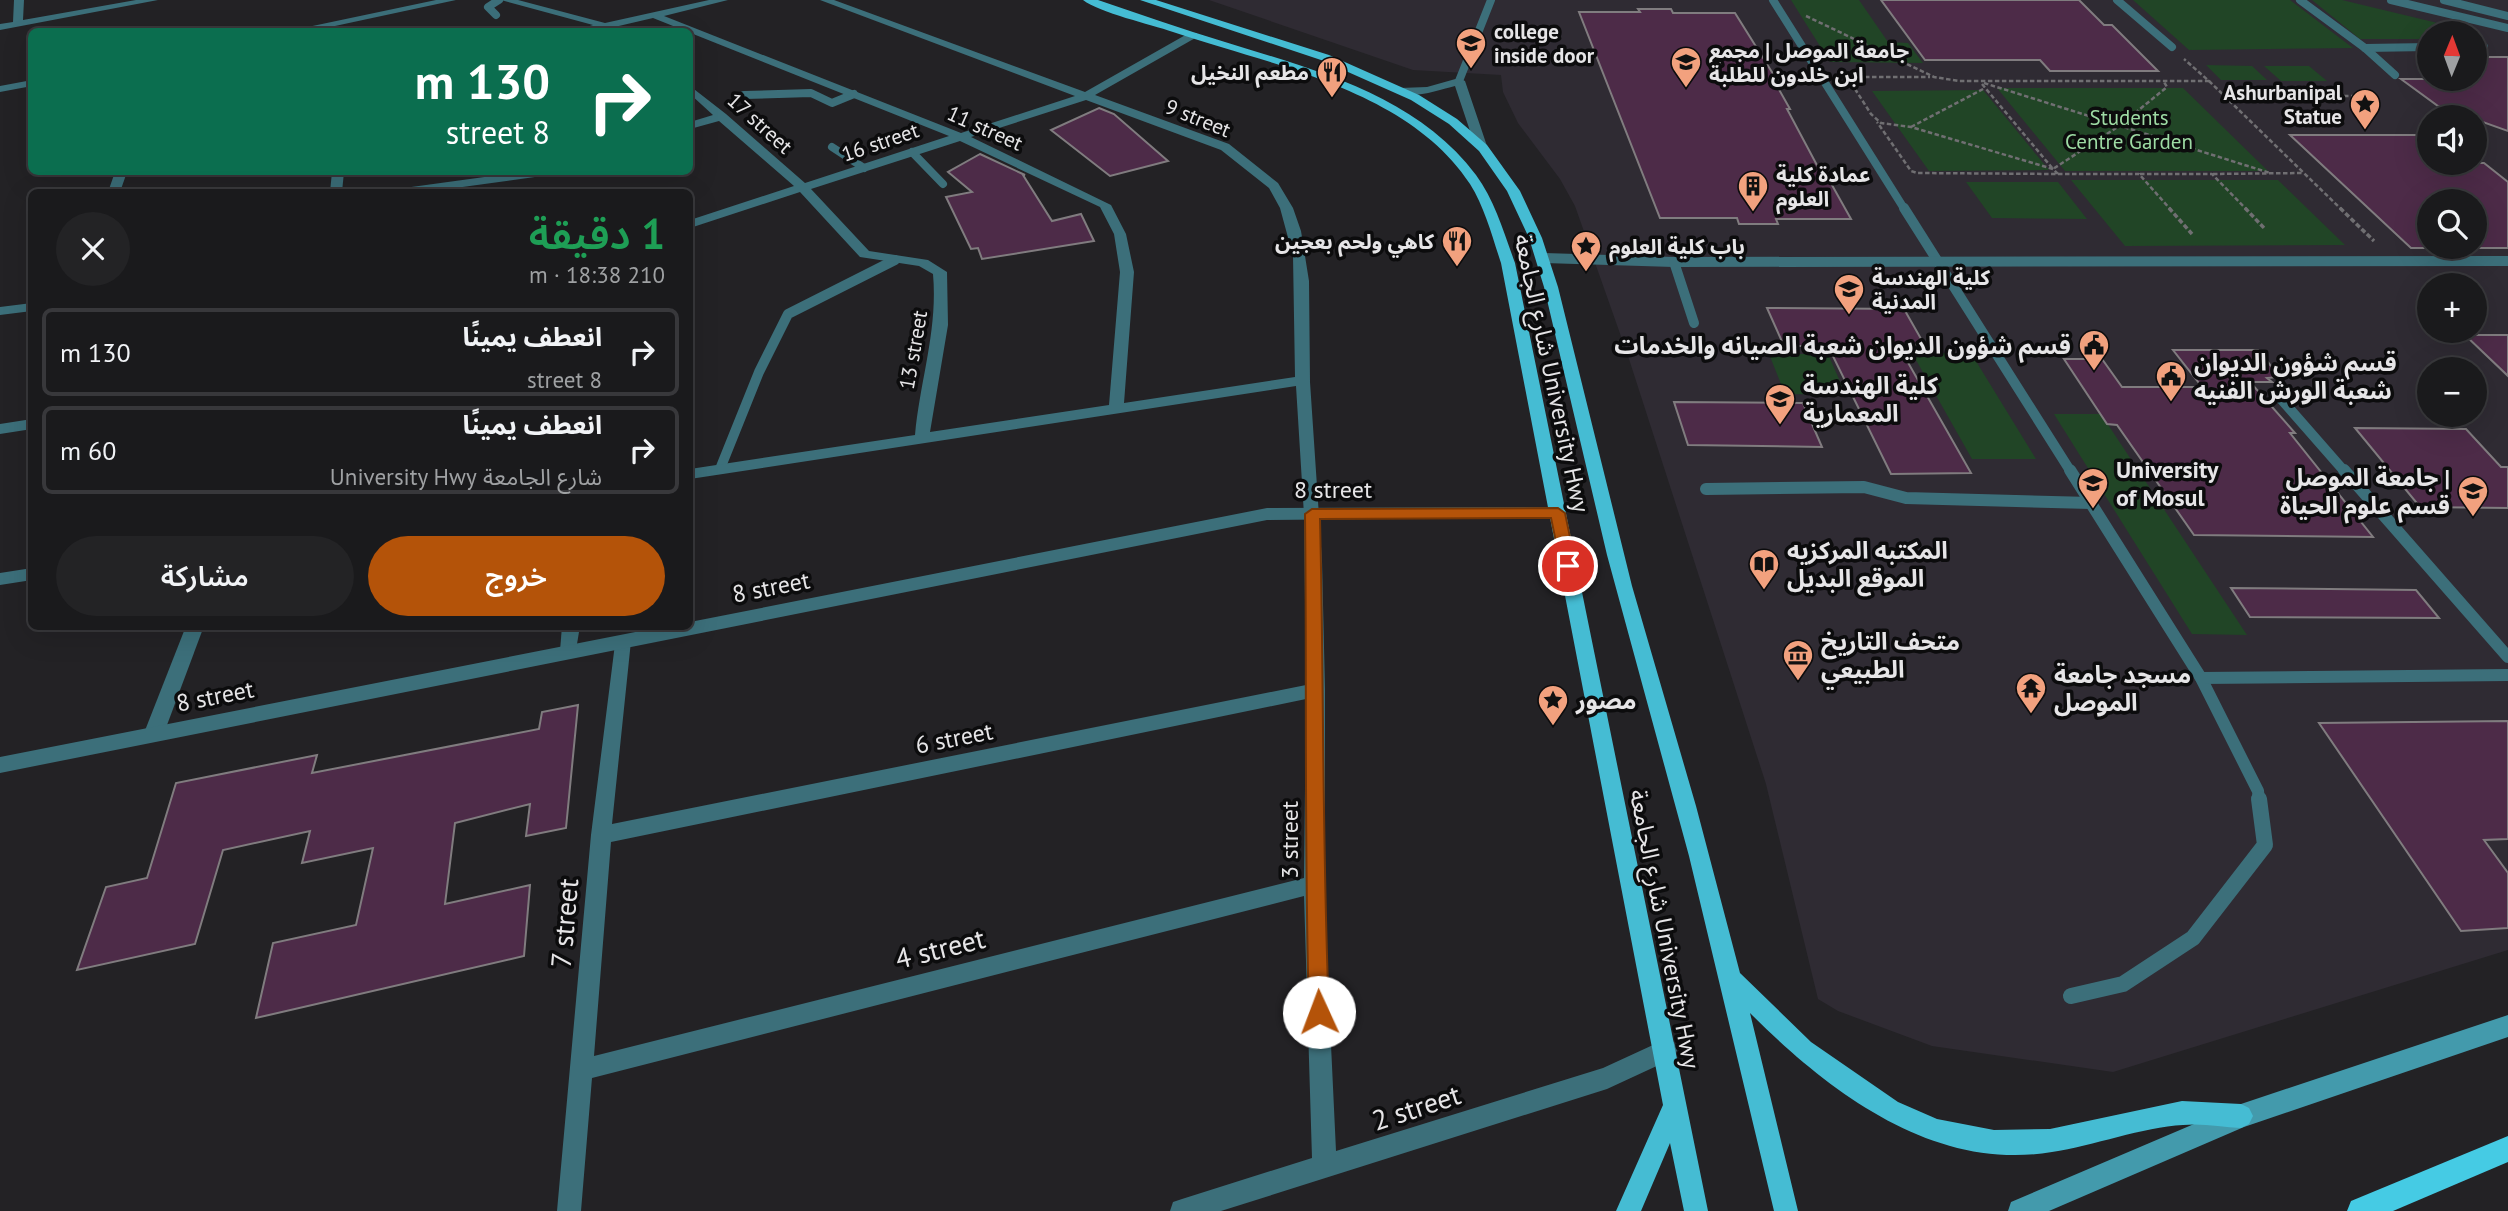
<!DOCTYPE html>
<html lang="ar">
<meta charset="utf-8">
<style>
:root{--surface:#1a1a1c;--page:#232325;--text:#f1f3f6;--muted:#9fa1a3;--line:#38383b;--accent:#b45309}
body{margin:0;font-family:"PT Sans","Noto Sans Arabic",sans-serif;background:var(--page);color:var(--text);direction:rtl;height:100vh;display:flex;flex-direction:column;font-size:26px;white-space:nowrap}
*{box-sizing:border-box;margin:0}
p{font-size:23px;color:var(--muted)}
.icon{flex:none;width:38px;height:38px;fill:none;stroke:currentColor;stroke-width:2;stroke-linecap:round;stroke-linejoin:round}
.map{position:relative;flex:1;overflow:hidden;direction:ltr}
.details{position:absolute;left:28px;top:189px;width:665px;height:441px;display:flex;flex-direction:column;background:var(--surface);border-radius:10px;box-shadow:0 7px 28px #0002,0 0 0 2px var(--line);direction:rtl}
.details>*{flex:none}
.hud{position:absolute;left:28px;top:28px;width:665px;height:147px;border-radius:10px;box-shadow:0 7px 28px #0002,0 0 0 2px var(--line);direction:rtl;background:#0b6e4f;color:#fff;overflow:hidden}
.needle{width:46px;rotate:1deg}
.controls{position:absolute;left:2417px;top:21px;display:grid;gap:14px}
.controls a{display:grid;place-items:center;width:70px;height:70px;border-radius:50%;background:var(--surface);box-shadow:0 7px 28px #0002,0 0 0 2px var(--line);font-size:35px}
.pin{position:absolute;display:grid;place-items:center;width:60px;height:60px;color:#fff;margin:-30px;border:4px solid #fff;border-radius:50%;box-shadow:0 2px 7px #0007}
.me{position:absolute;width:77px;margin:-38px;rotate:358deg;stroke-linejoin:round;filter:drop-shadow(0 0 5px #0008)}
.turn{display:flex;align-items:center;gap:24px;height:147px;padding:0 28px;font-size:32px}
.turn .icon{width:91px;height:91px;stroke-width:2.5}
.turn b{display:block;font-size:49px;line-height:60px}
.round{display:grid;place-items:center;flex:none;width:74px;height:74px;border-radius:37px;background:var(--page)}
.overview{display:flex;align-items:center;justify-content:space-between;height:119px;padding:0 28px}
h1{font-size:42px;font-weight:600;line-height:52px;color:#1e9e55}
.action{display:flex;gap:14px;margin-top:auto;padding:14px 28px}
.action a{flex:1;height:80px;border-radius:42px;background:var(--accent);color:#fff;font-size:28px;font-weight:600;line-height:80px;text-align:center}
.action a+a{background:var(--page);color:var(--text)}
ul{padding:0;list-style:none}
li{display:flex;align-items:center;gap:21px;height:88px;margin:0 14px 10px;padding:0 14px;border:4px solid var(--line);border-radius:10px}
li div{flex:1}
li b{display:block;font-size:26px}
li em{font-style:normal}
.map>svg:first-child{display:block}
.built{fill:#2f2b33;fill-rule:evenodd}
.green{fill:#214526}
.building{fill:#4d2b48;stroke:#807c7f;stroke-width:2}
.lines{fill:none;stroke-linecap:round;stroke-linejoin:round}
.path-far1{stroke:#706f72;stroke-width:2.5;stroke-dasharray:4.5 2.5;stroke-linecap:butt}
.path{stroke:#706f72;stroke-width:3.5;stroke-dasharray:5 2.5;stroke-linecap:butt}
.service-far3{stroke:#3c6f7a;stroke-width:8}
.service-far2{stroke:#3c6f7a;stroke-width:10}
.service-far1{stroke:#3c6f7a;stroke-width:12}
.service{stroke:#3c6f7a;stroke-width:16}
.minor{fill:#3c6f7a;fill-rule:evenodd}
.tertiary{fill:#3c6f7a;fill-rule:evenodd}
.secondary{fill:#439aac;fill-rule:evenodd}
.primary{fill:#45bcd3;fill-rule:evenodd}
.trunk{fill:#45cbe4;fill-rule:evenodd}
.route{fill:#b45309;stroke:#753606;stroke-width:2}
.labels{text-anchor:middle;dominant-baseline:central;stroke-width:7;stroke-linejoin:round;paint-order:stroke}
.far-poi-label{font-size:21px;font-weight:bold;fill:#e6e5e7;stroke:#0c0c0d;text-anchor:start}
.far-park-label{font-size:21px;fill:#9edba4;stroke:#0c0c0d}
.far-street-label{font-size:21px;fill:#e6e5e7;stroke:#0c0c0d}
.poi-label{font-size:24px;font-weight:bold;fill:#e6e5e7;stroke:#0c0c0d;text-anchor:start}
.street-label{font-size:24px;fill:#e6e5e7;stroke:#0c0c0d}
.near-street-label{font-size:28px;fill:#e6e5e7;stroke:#0c0c0d}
</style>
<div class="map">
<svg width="2508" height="1211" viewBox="0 0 2508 1211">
<rect width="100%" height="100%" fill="#232225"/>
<path class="built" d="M1209,0H2508V950L2113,1072L1932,1046L1838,1011L1818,999L1766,784L1629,359L1575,206L1560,179L1518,123L1503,92L1501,75L1413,70ZM2429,33H2474V79H2429ZM2429,117H2474V163H2429ZM2429,201H2474V247H2429ZM2429,285H2474V331H2429ZM2429,369H2474V415H2429Z"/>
<g class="green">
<polygon points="1791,0 1859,0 1888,42 1908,43 1923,63 1830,62"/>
<polygon points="2133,0 2290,0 2353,48 2189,50"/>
<polygon points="2312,0 2342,0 2479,33 2476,39 2474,33 2429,33 2429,39 2360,39"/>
<polygon points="2206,65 2252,66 2267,80 2221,80"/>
<polygon points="2264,66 2309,66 2327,81 2281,81"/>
<polygon points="1997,88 2183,88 2268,171 2065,171"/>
<polygon points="1983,90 2049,170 1929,171 1872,91"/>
<polygon points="2071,180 2278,180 2345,245 2125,246"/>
<polygon points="1966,182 2058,182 2087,219 1992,218"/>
<polygon points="1912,353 1971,353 2036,459 1972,459"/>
<polygon points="1769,354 1828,354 1846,395 1785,394"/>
<polygon points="2054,414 2101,414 2247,635 2192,634"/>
</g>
<g class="building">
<polygon points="1881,0 2079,0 2104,25 2112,25 2158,71 2050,71 2040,60 1925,60"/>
<polygon points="1638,9 1671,9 1673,13 1735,13 1775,77 1772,77 1790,109 1787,109 1819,169 1823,169 1851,219 1776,219 1778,224 1739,224 1737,218 1660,218 1579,12 1640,12"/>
<polygon points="2474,57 2508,57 2508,131 2438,106 2401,79 2474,79"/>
<polygon points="1099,108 1114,114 1168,161 1110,176 1051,130"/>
<polygon points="2290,135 2429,135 2429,163 2484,163 2508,182 2508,248 2474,248 2474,201 2429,201 2429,248 2411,248"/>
<polygon points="980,154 1025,175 1023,175 1052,221 1081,214 1094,241 982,259 978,248 971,249 946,197 972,192 948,172"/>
<polygon points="1767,308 1904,309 1924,344 1898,345 1971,473 1891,474 1828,346 1784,346"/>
<polygon points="2465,335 2508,335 2508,376"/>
<polygon points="2173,350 2258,350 2280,377 2267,378 2272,382 2250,382 2295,433 2290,433 2373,537 2194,535 2117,425 2107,424 2064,359 2102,359 2122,387 2202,387"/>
<polygon points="1674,402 1803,403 1822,447 1688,445"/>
<polygon points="2355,428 2466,429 2501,467 2508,467 2508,508 2420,507"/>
<polygon points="2231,588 2416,590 2439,618 2250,617"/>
<polygon points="578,705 566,828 526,836 530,804 455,823 445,904 530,885 524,956 256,1018 273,943 356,925 373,848 302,863 310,831 223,850 195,944 77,970 106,887 147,878 176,783 317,755 312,773 539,729 542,712"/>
<polygon points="2508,721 2508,839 2484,840 2508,873 2508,928 2461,931 2319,723"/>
</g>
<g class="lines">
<g class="path-far1">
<polyline points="1806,16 1934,77 1959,81 2209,81 2184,59"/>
<polyline points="1844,77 1930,77"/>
<polyline points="2209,81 2342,210"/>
<polyline points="1984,83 2270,173"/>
<polyline points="1982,84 2053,169 2119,126 2167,87 2164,82"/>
<polyline points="1855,89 1871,114 1881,123 1911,127 2053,169 2058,174 1917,173 1911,171 1877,122"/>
<polyline points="2225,96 2353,96"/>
<polyline points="1911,127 1985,88"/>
<polyline points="2058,174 2139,174 2171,210"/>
<polyline points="2140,174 2212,174 2247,210"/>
<polyline points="2213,174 2302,173"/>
</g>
<g class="path">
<polyline points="2169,208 2192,234"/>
<polyline points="2245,208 2265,229"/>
<polyline points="2340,208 2374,241"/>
</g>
<g class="service-far3">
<polyline points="1773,0 1905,210"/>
<polyline points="2117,0 2172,47"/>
<polyline points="2300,0 2365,48 2395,75"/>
<polyline points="2391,0 2508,28"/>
<polyline points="2444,0 2508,16"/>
<polyline points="496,15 488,7 499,0"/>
<polyline points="2474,47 2484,47"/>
<polyline points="2365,48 2429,47"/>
<polyline points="1459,81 1491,0"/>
<polyline points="744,95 811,93 832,103 854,94"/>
<polyline points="832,147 864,168"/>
<polyline points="912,152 943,184"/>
</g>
<g class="service-far2">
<polyline points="1904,208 2071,472"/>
<polyline points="1544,258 1674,262 2508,261"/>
<polyline points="1674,262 1694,323"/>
<polyline points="2281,399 2345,472"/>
<polyline points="720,469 759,372 788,314 895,260"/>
</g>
<g class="service-far1">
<polyline points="2070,470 2201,678 2258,791 2259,800"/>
<polyline points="2344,470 2508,657"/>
<polyline points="1706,489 1864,487 1906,498 2091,503"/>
<polyline points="2201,678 2508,675"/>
</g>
<polyline class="service" points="2071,996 2123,984 2193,938 2265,845 2259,799"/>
<g class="minor">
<polygon points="14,0 24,0 23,20 136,0 158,0 0,30 0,24 13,22"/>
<polygon points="436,0 456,0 307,32 284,32"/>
<path d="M501,0H518L605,23L709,0H728L664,16L961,133L1075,96L820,0H834L1085,92L1189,33H1197V37L1095,95L1229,144L1278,183L1293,208L1301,231L1309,281L1310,382L1322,561L1325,690V917L1336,1151L1603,1068L1666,1039L1674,1042L1677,1050L1674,1058L1607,1089L1221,1211H1170L1173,1202L1182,1199L1312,1158L1304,896L592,1078L581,1211H557L591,835L616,636H628L631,641L612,824L1306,685L1304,515L1296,386L690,479V469L915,435C920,380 938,330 933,274L919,266L860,257L800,192L690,228V220L794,186L719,121L690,129V122L713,115L690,94V86L726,114L805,183L949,136L653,18L593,32H571L593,25ZM1086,100L1221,150L1269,188L1280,208L1293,256L1295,377L1124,403L1134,272L1126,234L1111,205L971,137ZM960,141L1100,207L1114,234L1120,272L1109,405L930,432L948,325L947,272L928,260L869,251L811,189ZM1306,699L1304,878L594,1056L611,842Z"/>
<path d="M1459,78L1465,81L1487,146L1485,149L1475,146L1455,86C1439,90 1409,101 1394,91L1400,88L1427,87Z"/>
<polygon points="32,80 32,86 0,92 0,86"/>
<polygon points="115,172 127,172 120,192 108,192"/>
<polygon points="332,172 344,172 342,192 330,192"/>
<polygon points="520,172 548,172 542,176 426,192 398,192 404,188"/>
<polygon points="32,303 32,311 0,315 0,307"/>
<polygon points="32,419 32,429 0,434 0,424"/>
<polygon points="32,568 32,580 0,585 0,573"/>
<polygon points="186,626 204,626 164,733 161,738 154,740 147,738 144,733"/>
<polygon points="562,626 580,626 575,656 563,656 560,651"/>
</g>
<polygon class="tertiary" points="1558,507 1564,509 1566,513 1564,517 1267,520 0,773 0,757 666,626 690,626 690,622 1267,508"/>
<polygon class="secondary" points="2508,1015 2508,1037 2244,1127 2049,1211 2008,1211 2011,1202 2241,1104"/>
<g class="primary">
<path d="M1083,0H1098C1140,14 1182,29 1225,42C1315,70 1416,95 1476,175C1495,201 1504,233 1515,263L1708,1211H1684L1670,1143L1641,1211H1616L1663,1105L1501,263C1492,236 1485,208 1470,184C1409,90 1271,65 1173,32C1150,24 1100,13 1083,0Z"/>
<path d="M1140,0H1156L1329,55L1419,95L1457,119L1487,145L1520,191L1542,238L1558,287L1632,586L1696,806L1740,973L1811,1042L1898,1102L1937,1119L1994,1130L2050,1129L2182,1101L2241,1104L2249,1108L2253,1116L2249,1124L2241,1128C2222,1127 2202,1123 2183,1125C2143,1127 2093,1146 2052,1152C1934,1172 1829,1092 1750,1013L1798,1211H1774L1689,856L1607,555L1544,287L1529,238L1507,191L1479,151L1449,124L1411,100L1321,60Z"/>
</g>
<polygon class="trunk" points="2508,1136 2508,1162 2393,1211 2347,1211 2351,1201"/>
</g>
<path class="route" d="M1558,508L1565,513L1576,566L1568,572L1561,566L1551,518L1320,519C1324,683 1322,848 1329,1012L1326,1019L1319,1022L1312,1019L1309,1012C1304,846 1307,680 1305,514L1312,509Z"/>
<defs>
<g id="university-pin" transform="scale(1.575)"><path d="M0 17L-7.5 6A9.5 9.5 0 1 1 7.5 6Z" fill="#f2a17e" stroke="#0c0c0d"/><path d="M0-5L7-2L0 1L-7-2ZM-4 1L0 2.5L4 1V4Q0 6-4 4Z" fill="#111"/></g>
<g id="restaurant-pin" transform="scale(1.575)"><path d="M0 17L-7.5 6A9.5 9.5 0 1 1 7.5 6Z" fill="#f2a17e" stroke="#0c0c0d"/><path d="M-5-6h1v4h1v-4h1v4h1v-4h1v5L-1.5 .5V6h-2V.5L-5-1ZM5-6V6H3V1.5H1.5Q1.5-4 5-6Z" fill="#111"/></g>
<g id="sight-pin" transform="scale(1.575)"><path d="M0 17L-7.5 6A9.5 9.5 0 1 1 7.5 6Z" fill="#f2a17e" stroke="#0c0c0d"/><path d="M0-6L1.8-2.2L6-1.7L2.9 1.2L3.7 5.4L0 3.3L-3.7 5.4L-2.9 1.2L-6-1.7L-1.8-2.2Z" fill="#111"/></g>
<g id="building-pin" transform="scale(1.575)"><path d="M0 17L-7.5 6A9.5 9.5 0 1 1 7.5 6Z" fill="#f2a17e" stroke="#0c0c0d"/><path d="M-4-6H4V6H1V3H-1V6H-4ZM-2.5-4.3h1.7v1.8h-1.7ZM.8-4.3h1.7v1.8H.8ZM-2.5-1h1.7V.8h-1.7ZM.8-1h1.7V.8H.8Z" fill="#111"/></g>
<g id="civic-pin" transform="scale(1.575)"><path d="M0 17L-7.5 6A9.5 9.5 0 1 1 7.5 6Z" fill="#f2a17e" stroke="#0c0c0d"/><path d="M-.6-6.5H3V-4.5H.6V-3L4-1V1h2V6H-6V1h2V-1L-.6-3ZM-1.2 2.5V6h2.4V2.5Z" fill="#111"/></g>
<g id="library-pin" transform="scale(1.575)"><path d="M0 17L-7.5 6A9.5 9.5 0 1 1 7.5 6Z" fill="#f2a17e" stroke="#0c0c0d"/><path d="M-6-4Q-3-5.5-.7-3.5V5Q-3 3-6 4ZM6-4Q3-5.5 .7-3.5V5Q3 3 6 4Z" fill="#111"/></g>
<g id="museum-pin" transform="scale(1.575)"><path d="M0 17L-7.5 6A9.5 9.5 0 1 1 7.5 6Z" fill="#f2a17e" stroke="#0c0c0d"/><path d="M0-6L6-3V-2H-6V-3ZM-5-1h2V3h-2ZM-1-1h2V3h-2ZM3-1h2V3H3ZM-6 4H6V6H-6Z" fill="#111"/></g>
<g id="temple-pin" transform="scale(1.575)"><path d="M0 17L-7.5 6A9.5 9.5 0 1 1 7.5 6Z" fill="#f2a17e" stroke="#0c0c0d"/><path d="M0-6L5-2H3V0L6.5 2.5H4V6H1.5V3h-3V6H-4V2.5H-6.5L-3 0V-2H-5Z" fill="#111"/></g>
</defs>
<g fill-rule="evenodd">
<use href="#university-pin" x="1471" y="43"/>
<use href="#university-pin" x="1686" y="62"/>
<use href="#restaurant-pin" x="1332" y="72"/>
<use href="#sight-pin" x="2365" y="104"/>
<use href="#building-pin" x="1753" y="186"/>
<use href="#restaurant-pin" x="1457" y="241"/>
<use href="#sight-pin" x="1586" y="246"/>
<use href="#university-pin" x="1849" y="289"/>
<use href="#civic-pin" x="2094" y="345"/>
<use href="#civic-pin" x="2171" y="376"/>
<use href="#university-pin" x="1780" y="399"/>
<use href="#university-pin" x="2093" y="483"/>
<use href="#university-pin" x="2473" y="491"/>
<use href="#library-pin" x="1764" y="564"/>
<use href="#museum-pin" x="1798" y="655"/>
<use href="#temple-pin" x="2031" y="688"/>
<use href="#sight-pin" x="1553" y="700"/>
</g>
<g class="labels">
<g class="far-poi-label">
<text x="1494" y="31">college<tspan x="1494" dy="24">inside door</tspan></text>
<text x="1709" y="50">جامعة الموصل | مجمع<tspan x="1709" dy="24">ابن خلدون للطلبة</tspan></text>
<text x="1309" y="72" text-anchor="end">مطعم النخيل</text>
<text x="2342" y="92" text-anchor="end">Ashurbanipal<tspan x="2342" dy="24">Statue</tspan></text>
<text x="1776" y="174">عمادة كلية<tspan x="1776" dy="24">العلوم</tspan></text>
<text x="1434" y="241" text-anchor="end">كاهي ولحم بعجين</text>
<text x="1609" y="246">باب كلية العلوم</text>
<text x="1872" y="277">كلية الهندسة<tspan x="1872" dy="24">المدنية</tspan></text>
</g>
<g class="far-park-label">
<text x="2129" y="117">Students<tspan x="2129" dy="24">Centre Garden</tspan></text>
</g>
<g class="far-street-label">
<text transform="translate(1198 118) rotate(22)">9 street</text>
<text transform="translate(760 123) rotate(42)">17 street</text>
<text transform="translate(985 128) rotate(24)">11 street</text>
<text transform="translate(880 142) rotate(-19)">16 street</text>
<text transform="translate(913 350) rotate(-80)">13 street</text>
</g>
<g class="poi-label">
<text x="2071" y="345" text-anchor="end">قسم شؤون الديوان شعبة الصيانه والخدمات</text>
<text x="2194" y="362">قسم شؤون الديوان<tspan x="2194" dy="28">شعبة الورش الفنيه</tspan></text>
<text x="1803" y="385">كلية الهندسة<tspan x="1803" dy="28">المعمارية</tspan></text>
<text x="2116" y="469">University<tspan x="2116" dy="28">of Mosul</tspan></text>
<text x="2450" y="477" text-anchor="end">جامعة الموصل |<tspan x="2450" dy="28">قسم علوم الحياة</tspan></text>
<text x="1787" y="550">المكتبه المركزيه<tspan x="1787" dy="28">الموقع البديل</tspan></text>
<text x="1821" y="641">متحف التاريخ<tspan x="1821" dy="28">الطبيعي</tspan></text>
<text x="2054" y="674">مسجد جامعة<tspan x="2054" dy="28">الموصل</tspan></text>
<text x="1576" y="700">مصور</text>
</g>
<g class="street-label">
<text transform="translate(1552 373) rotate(78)">شارع الجامعة University Hwy</text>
<text x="1333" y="489">8 street</text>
<text transform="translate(771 587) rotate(-11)">8 street</text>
<text transform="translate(215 696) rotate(-11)">8 street</text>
<text transform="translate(954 738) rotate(-11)">6 street</text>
<text transform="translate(1289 840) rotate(-90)">3 street</text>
<text transform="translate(1665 929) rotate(79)">شارع الجامعة University Hwy</text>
</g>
<g class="near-street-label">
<text transform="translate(564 923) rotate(-85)">7 street</text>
<text transform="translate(940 948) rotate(-14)">4 street</text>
<text transform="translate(1416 1107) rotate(-18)">2 street</text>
</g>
</g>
</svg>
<div class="controls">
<a><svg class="needle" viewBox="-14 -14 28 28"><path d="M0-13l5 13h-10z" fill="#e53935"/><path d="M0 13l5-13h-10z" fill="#9fa1a3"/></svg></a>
<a><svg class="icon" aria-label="sound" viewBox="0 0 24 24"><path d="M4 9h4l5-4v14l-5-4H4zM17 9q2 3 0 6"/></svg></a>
<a><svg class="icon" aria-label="search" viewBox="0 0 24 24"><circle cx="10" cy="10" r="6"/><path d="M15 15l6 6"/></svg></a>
<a>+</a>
<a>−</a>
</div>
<div class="pin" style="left:1568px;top:566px;background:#d93025"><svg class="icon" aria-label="arrive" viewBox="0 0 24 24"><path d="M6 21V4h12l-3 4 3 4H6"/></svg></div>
<svg class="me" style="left:1319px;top:1012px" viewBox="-20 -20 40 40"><circle r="19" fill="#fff"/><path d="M0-13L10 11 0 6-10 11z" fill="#b45309"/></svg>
<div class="hud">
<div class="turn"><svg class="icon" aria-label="right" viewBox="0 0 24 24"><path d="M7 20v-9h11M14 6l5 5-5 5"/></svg><div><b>130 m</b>8 street</div></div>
</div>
<section class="details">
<div class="overview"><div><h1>1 دقيقة</h1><p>210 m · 18:38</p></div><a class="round"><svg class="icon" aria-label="close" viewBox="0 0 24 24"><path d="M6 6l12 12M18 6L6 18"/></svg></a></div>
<ul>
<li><svg class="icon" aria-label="right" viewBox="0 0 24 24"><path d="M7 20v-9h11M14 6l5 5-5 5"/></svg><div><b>انعطف يمينًا</b><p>8 street</p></div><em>130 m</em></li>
<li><svg class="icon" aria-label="right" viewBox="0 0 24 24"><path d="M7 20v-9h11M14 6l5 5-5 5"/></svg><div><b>انعطف يمينًا</b><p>شارع الجامعة University Hwy</p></div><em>60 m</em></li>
</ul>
<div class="action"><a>خروج</a><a>مشاركة</a></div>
</section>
</div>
